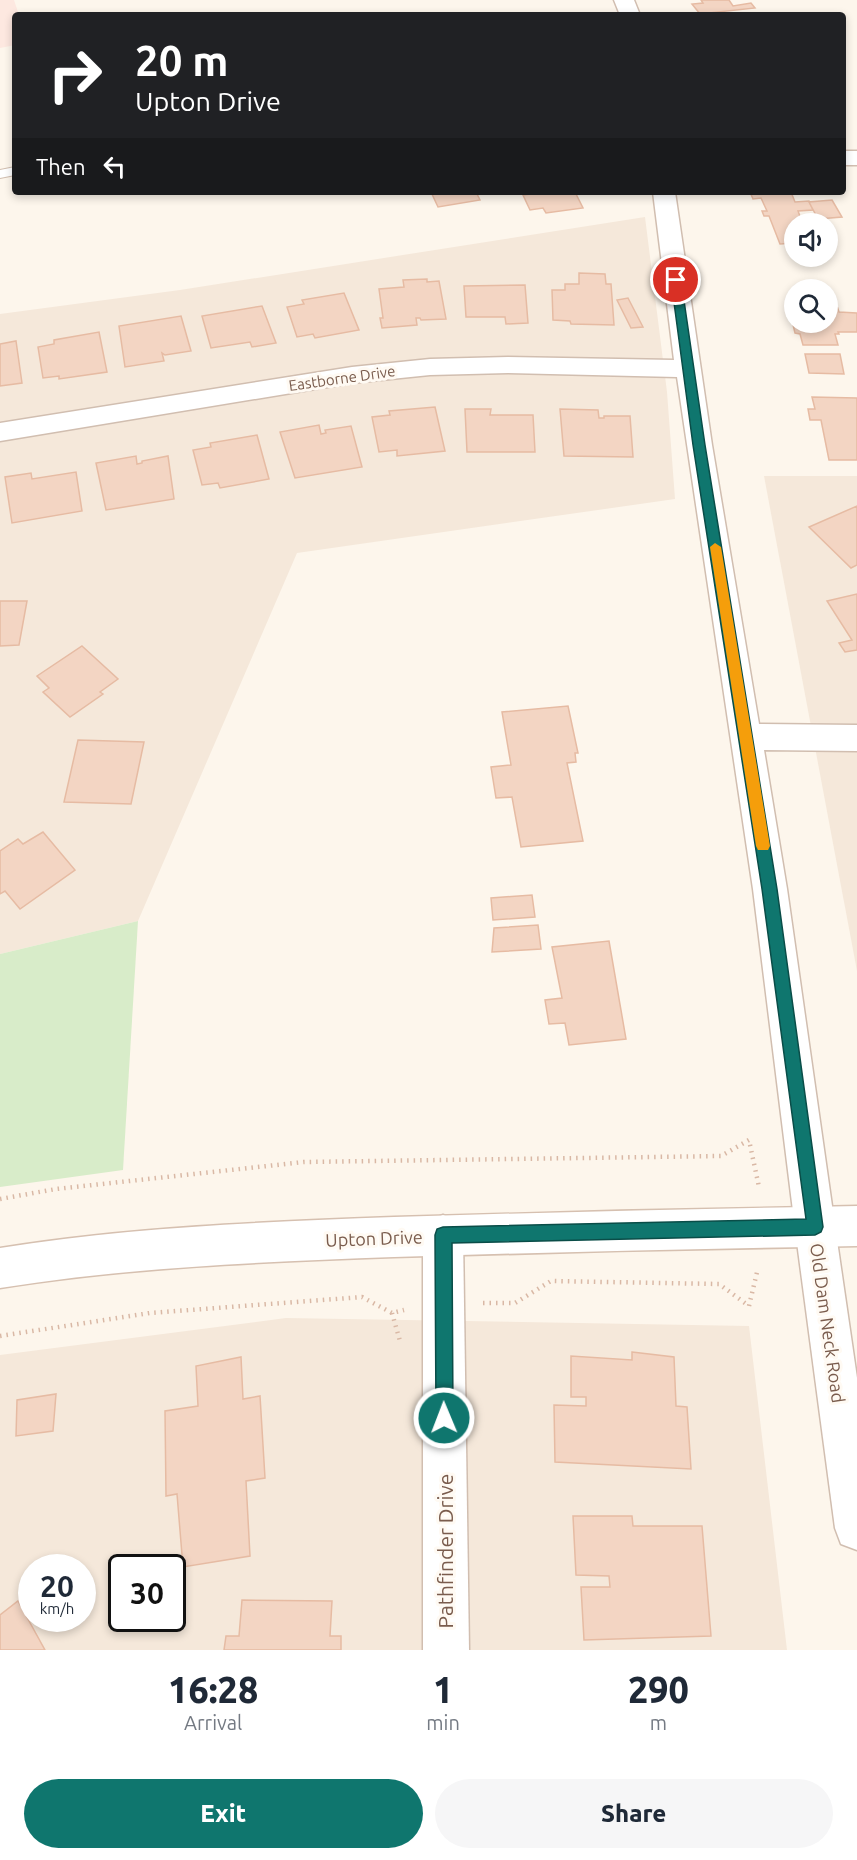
<!DOCTYPE html>
<style>
:root{--surface:#fff;--page:#f6f6f7;--text:#1f2937;--muted:#747a83;--accent:#0f766e}
body{margin:0;font-family:Ubuntu,sans-serif;background:var(--page);color:var(--text);height:100vh;display:flex;flex-direction:column;font-size:22px;white-space:nowrap}
*{box-sizing:border-box;margin:0}
p{font-size:20px;color:var(--muted)}
.icon{flex:none;width:33px;height:33px;fill:none;stroke:currentColor;stroke-width:2;stroke-linecap:round;stroke-linejoin:round}
.map{position:relative;height:1650px;overflow:hidden}
.details{display:flex;flex-direction:column;background:var(--surface);flex:1}
.details>*{flex:none}
.top-card{position:absolute;left:12px;top:12px;width:834px;height:183px;border-radius:6px;box-shadow:0 3px 9px #0003;background:#202124;color:#fff;overflow:hidden}
.buttons{position:absolute;left:784px;top:213px;display:grid;gap:12px}
.buttons a{display:grid;place-items:center;width:54px;height:54px;border-radius:50%;background:var(--surface);box-shadow:0 3px 9px #0003;font-size:30px}
.speed{position:absolute;left:18px;top:1554px;display:flex;gap:12px;font-size:30px;font-weight:700;text-align:center}
.speed>*{display:grid;place-content:center;width:78px;height:78px;border-radius:50%;background:var(--surface);box-shadow:0 3px 9px #0003;line-height:1}
.speed small{font-size:15px;font-weight:400}
.speed .limit{border:3px solid #111;border-radius:9px;background:#fff;color:#111}
.pin{position:absolute;display:grid;place-items:center;width:51px;height:51px;color:#fff;margin:-26px;border:3px solid #fff;border-radius:50%;box-shadow:0 2px 6px #0007}
.me{position:absolute;width:66px;margin:-33px;rotate:359deg;stroke-linejoin:round;filter:drop-shadow(0 0 4px #0008)}
.turn{display:flex;align-items:center;gap:21px;height:126px;padding:0 24px;font-size:27px}
.turn .icon{width:78px;height:78px;stroke-width:2.5}
.turn b{display:block;font-size:42px;line-height:51px}
.then{display:flex;align-items:center;height:57px;padding:0 24px;background:#0003;gap:12px;font-size:22px}
.eta{display:flex;justify-content:space-evenly;align-items:center;height:102px;text-align:center}
.eta b{font-size:36px;font-weight:800;line-height:42px}
.action{display:flex;gap:12px;margin-top:auto;padding:12px 24px}
.action a{flex:1;height:69px;border-radius:36px;background:var(--accent);color:#fff;font-size:24px;font-weight:800;line-height:69px;text-align:center}
.action a+a{background:var(--page);color:var(--text)}
.map>svg:first-child{display:block}
.residential{fill:#f5e8da;fill-rule:evenodd}
.commercial{fill:#fde8e0}
.green{fill:#d8ecc9}
.building{fill:#f3d5c3;stroke:#e6bba3;stroke-width:1.5}
.lines{fill:none;stroke-linecap:round;stroke-linejoin:round}
.service-casing{stroke:#d1beb0;stroke-width:2}
.minor-casing{stroke:#d1beb0;stroke-width:3}
.tertiary-casing{stroke:#d1beb0;stroke-width:3}
.secondary-casing{stroke:#d6c0b0;stroke-width:3}
.path{stroke:#d9b8a5;stroke-width:4.5;stroke-dasharray:1.5 5;stroke-linecap:butt}
.service{fill:#fff;fill-rule:evenodd}
.minor{fill:#fff;fill-rule:evenodd}
.tertiary{fill:#fff;fill-rule:evenodd}
.secondary{fill:#fff;fill-rule:evenodd}
.route{fill:#0f766e;stroke:#0a4d48;stroke-width:1.5}
.slow{fill:#f59e0b}
.labels{text-anchor:middle;dominant-baseline:central;stroke-width:6;stroke-linejoin:round;paint-order:stroke}
.far-street-label{font-size:15px;fill:#7a5c4d;stroke:#fffaf3}
.street-label{font-size:18px;fill:#7a5c4d;stroke:#fffaf3}
.near-street-label{font-size:21px;fill:#7a5c4d;stroke:#fffaf3}
</style>
<div class="map">
<svg width="857" height="1650" viewBox="0 0 857 1650">
<rect width="100%" height="100%" fill="#fdf6ec"/>
<g class="residential">
<polygon points="645,217 667,392 675,499 297,553 138,921 0,954 0,314 180,290"/>
<polygon points="764,476 857,476 857,971"/>
<path d="M286,1318L749,1326L787,1650H0V1355ZM32,1568H82V1618H32ZM122,1568H172V1618H122Z"/>
</g>
<polygon class="commercial" points="0,0 14,0 19,15 15,15 15,45 0,48"/>
<polygon class="green" points="138,921 123,1170 0,1187 0,954"/>
<g class="building">
<polygon points="701,0 729,0 733,6 751,3 755,8 700,14 692,4 703,3"/>
<polygon points="431,192 476,192 480,200 438,207"/>
<polygon points="529,192 575,192 583,208 546,213 543,208 530,210 523,195 531,194"/>
<polygon points="750,192 791,192 795,202 809,201 813,210 798,211 803,224 795,224 795,243 780,244 769,216 764,216 762,211 767,211 761,198 753,199"/>
<polygon points="832,200 842,217 818,219 809,202"/>
<polygon points="579,273 605,274 606,284 611,284 614,325 571,324 570,321 553,320 552,290 565,290 565,284 579,284"/>
<polygon points="427,279 427,282 439,281 446,319 421,320 420,318 416,318 417,325 382,328 380,318 383,318 379,289 404,287 403,280"/>
<polygon points="525,285 528,323 506,324 505,317 466,317 464,286"/>
<polygon points="344,293 359,330 315,338 313,334 297,337 287,307 304,304 302,300"/>
<polygon points="828,297 832,306 837,306 839,312 857,313 857,332 838,332 839,334 835,334 838,345 803,345 800,334 795,333 790,312 795,312 795,322 828,322"/>
<polygon points="628,298 643,327 631,328 617,300"/>
<polygon points="262,306 276,343 252,347 250,342 211,348 202,316"/>
<polygon points="181,316 191,351 165,355 162,353 164,361 125,367 119,326"/>
<polygon points="99,332 107,372 59,379 59,376 43,378 38,347 54,344 54,340"/>
<polygon points="16,341 22,383 0,386 0,344"/>
<polygon points="805,354 840,354 844,374 809,373"/>
<polygon points="812,397 857,398 857,460 829,460 821,420 810,420 808,409 815,409"/>
<polygon points="435,407 445,451 397,456 397,450 379,452 372,417 390,415 389,411"/>
<polygon points="465,409 491,409 490,415 533,415 535,452 467,452"/>
<polygon points="560,409 598,410 599,418 604,418 604,416 630,416 633,457 564,456"/>
<polygon points="319,425 321,434 326,433 325,430 351,426 362,467 295,478 280,432"/>
<polygon points="257,435 269,479 220,488 218,483 202,485 193,450 211,447 210,443"/>
<polygon points="136,456 137,464 142,463 142,461 168,456 174,499 106,510 96,463"/>
<polygon points="76,472 82,511 12,523 5,477 31,473 32,479"/>
<polygon points="857,506 857,565 851,568 809,527"/>
<polygon points="857,594 857,650 845,652 839,643 852,640 827,601"/>
<polygon points="0,601 27,601 19,645 0,646"/>
<polygon points="82,646 118,679 100,692 103,694 70,717 43,692 49,688 37,676"/>
<polygon points="568,706 578,753 575,753 576,762 567,763 583,841 521,847 512,797 496,798 491,767 511,765 502,712"/>
<polygon points="78,740 144,742 131,804 64,802"/>
<polygon points="43,832 75,870 20,909 5,891 0,894 0,851 18,839 23,844"/>
<polygon points="532,895 535,917 493,920 491,898"/>
<polygon points="538,925 541,949 492,952 494,928"/>
<polygon points="609,941 626,1039 569,1045 565,1023 549,1024 545,1000 562,998 552,947"/>
<polygon points="632,1352 674,1357 676,1406 687,1407 691,1469 555,1462 554,1405 586,1406 586,1397 571,1397 571,1356 632,1360"/>
<polygon points="241,1357 243,1399 260,1396 265,1478 246,1481 250,1556 183,1567 177,1494 166,1496 165,1411 198,1406 196,1366"/>
<polygon points="56,1394 53,1431 16,1436 17,1400"/>
<polygon points="573,1516 632,1516 633,1526 702,1526 711,1636 584,1640 581,1587 610,1587 609,1576 576,1575"/>
<polygon points="242,1600 332,1601 330,1636 341,1636 341,1650 224,1650 226,1636 239,1636"/>
<polygon points="18,1601 45,1650 0,1650 0,1615"/>
</g>
<g class="lines">
<g class="service-casing">
<polygon id="service" points="15,167 15,175 0,178 0,170"/>
</g>
<g class="minor-casing">
<g id="minor">
<polygon points="614,0 634,0 640,15 620,15"/>
<rect x="843" y="151" width="14" height="14"/>
<polygon points="653,192 675,192 712,445 759,724 857,725 857,751 764,750 787,889 835,1227 829,1241 815,1247 801,1241 795,1227 753,889 677,377 508,373 430,375 352,383 0,441 0,423 352,367 430,359 508,357 674,360"/>
<polygon points="443,1215 457,1221 463,1235 469,1650 423,1650 423,1235 429,1221"/>
</g>
</g>
<g class="tertiary-casing">
<polygon id="tertiary" points="815,1207 829,1213 835,1227 857,1378 857,1550 841,1544 835,1528 795,1227 801,1213"/>
</g>
<g class="secondary-casing">
<path id="secondary" d="M857,1206V1246C703,1249 548,1252 394,1257C262,1262 131,1267 0,1288V1248C131,1227 262,1222 394,1217C548,1212 703,1209 857,1206Z"/>
</g>
<g class="path">
<polyline points="0,1199 56,1189 304,1162 721,1156 749,1140 759,1187"/>
<polyline points="483,1303 515,1303 551,1281 719,1284 749,1306 758,1268"/>
<polyline points="392,1313 400,1341"/>
<polyline points="0,1336 150,1313 362,1297 392,1313 404,1310"/>
</g>
<use href="#service" class="service"/>
<use href="#minor" class="minor"/>
<use href="#tertiary" class="tertiary"/>
<use href="#secondary" class="secondary"/>
</g>
<polygon class="route" points="676,277 681,280 705,445 777,889 823,1227 821,1232 815,1235 452,1243 453,1418 451,1424 444,1427 438,1424 436,1418 435,1235 437,1229 443,1227 806,1219 762,889 693,445 671,280"/>
<polygon class="slow" points="715,543 721,547 770,846 768,850 758,850 756,846 710,547"/>
<g class="labels">
<g class="far-street-label">
<text transform="translate(342 378) rotate(-8)">Eastborne Drive</text>
</g>
<g class="street-label">
<text transform="translate(374 1238) rotate(-2)">Upton Drive</text>
<text transform="translate(828 1323) rotate(82)">Old Dam Neck Road</text>
</g>
<g class="near-street-label">
<text transform="translate(445 1551) rotate(-90)">Pathfinder Drive</text>
</g>
</g>
</svg>
<div class="buttons">
<a><svg class="icon" aria-label="sound" viewBox="0 0 24 24"><path d="M4 9h4l5-4v14l-5-4H4zM17 9q2 3 0 6"/></svg></a>
<a><svg class="icon" aria-label="search" viewBox="0 0 24 24"><circle cx="10" cy="10" r="6"/><path d="M15 15l6 6"/></svg></a>
</div>
<div class="speed"><div>20<small>km/h</small></div><div class="limit">30</div></div>
<div class="pin" style="left:676px;top:280px;background:#d93025"><svg class="icon" aria-label="arrive" viewBox="0 0 24 24"><path d="M6 21V4h12l-3 4 3 4H6"/></svg></div>
<svg class="me" style="left:444px;top:1418px" viewBox="-20 -20 40 40"><circle r="17" fill="#0f766e" stroke="#fff" stroke-width="3"/><path d="M0-11L8 9 0 5-8 9z" fill="#fff"/></svg>
<div class="top-card">
<div class="turn"><svg class="icon" aria-label="right" viewBox="0 0 24 24"><path d="M7 20v-9h11M14 6l5 5-5 5"/></svg><div><b>20 m</b>Upton Drive</div></div>
<div class="then">Then<svg class="icon" aria-label="left" viewBox="0 0 24 24"><path d="M17 20v-9H6M10 6l-5 5 5 5"/></svg></div>
</div>
</div>
<section class="details">
<div class="eta">
<div><b>16:28</b><p>Arrival</p></div>
<div><b>1</b><p>min</p></div>
<div><b>290</b><p>m</p></div>
</div>
<div class="action"><a>Exit</a><a>Share</a></div>
</section>
